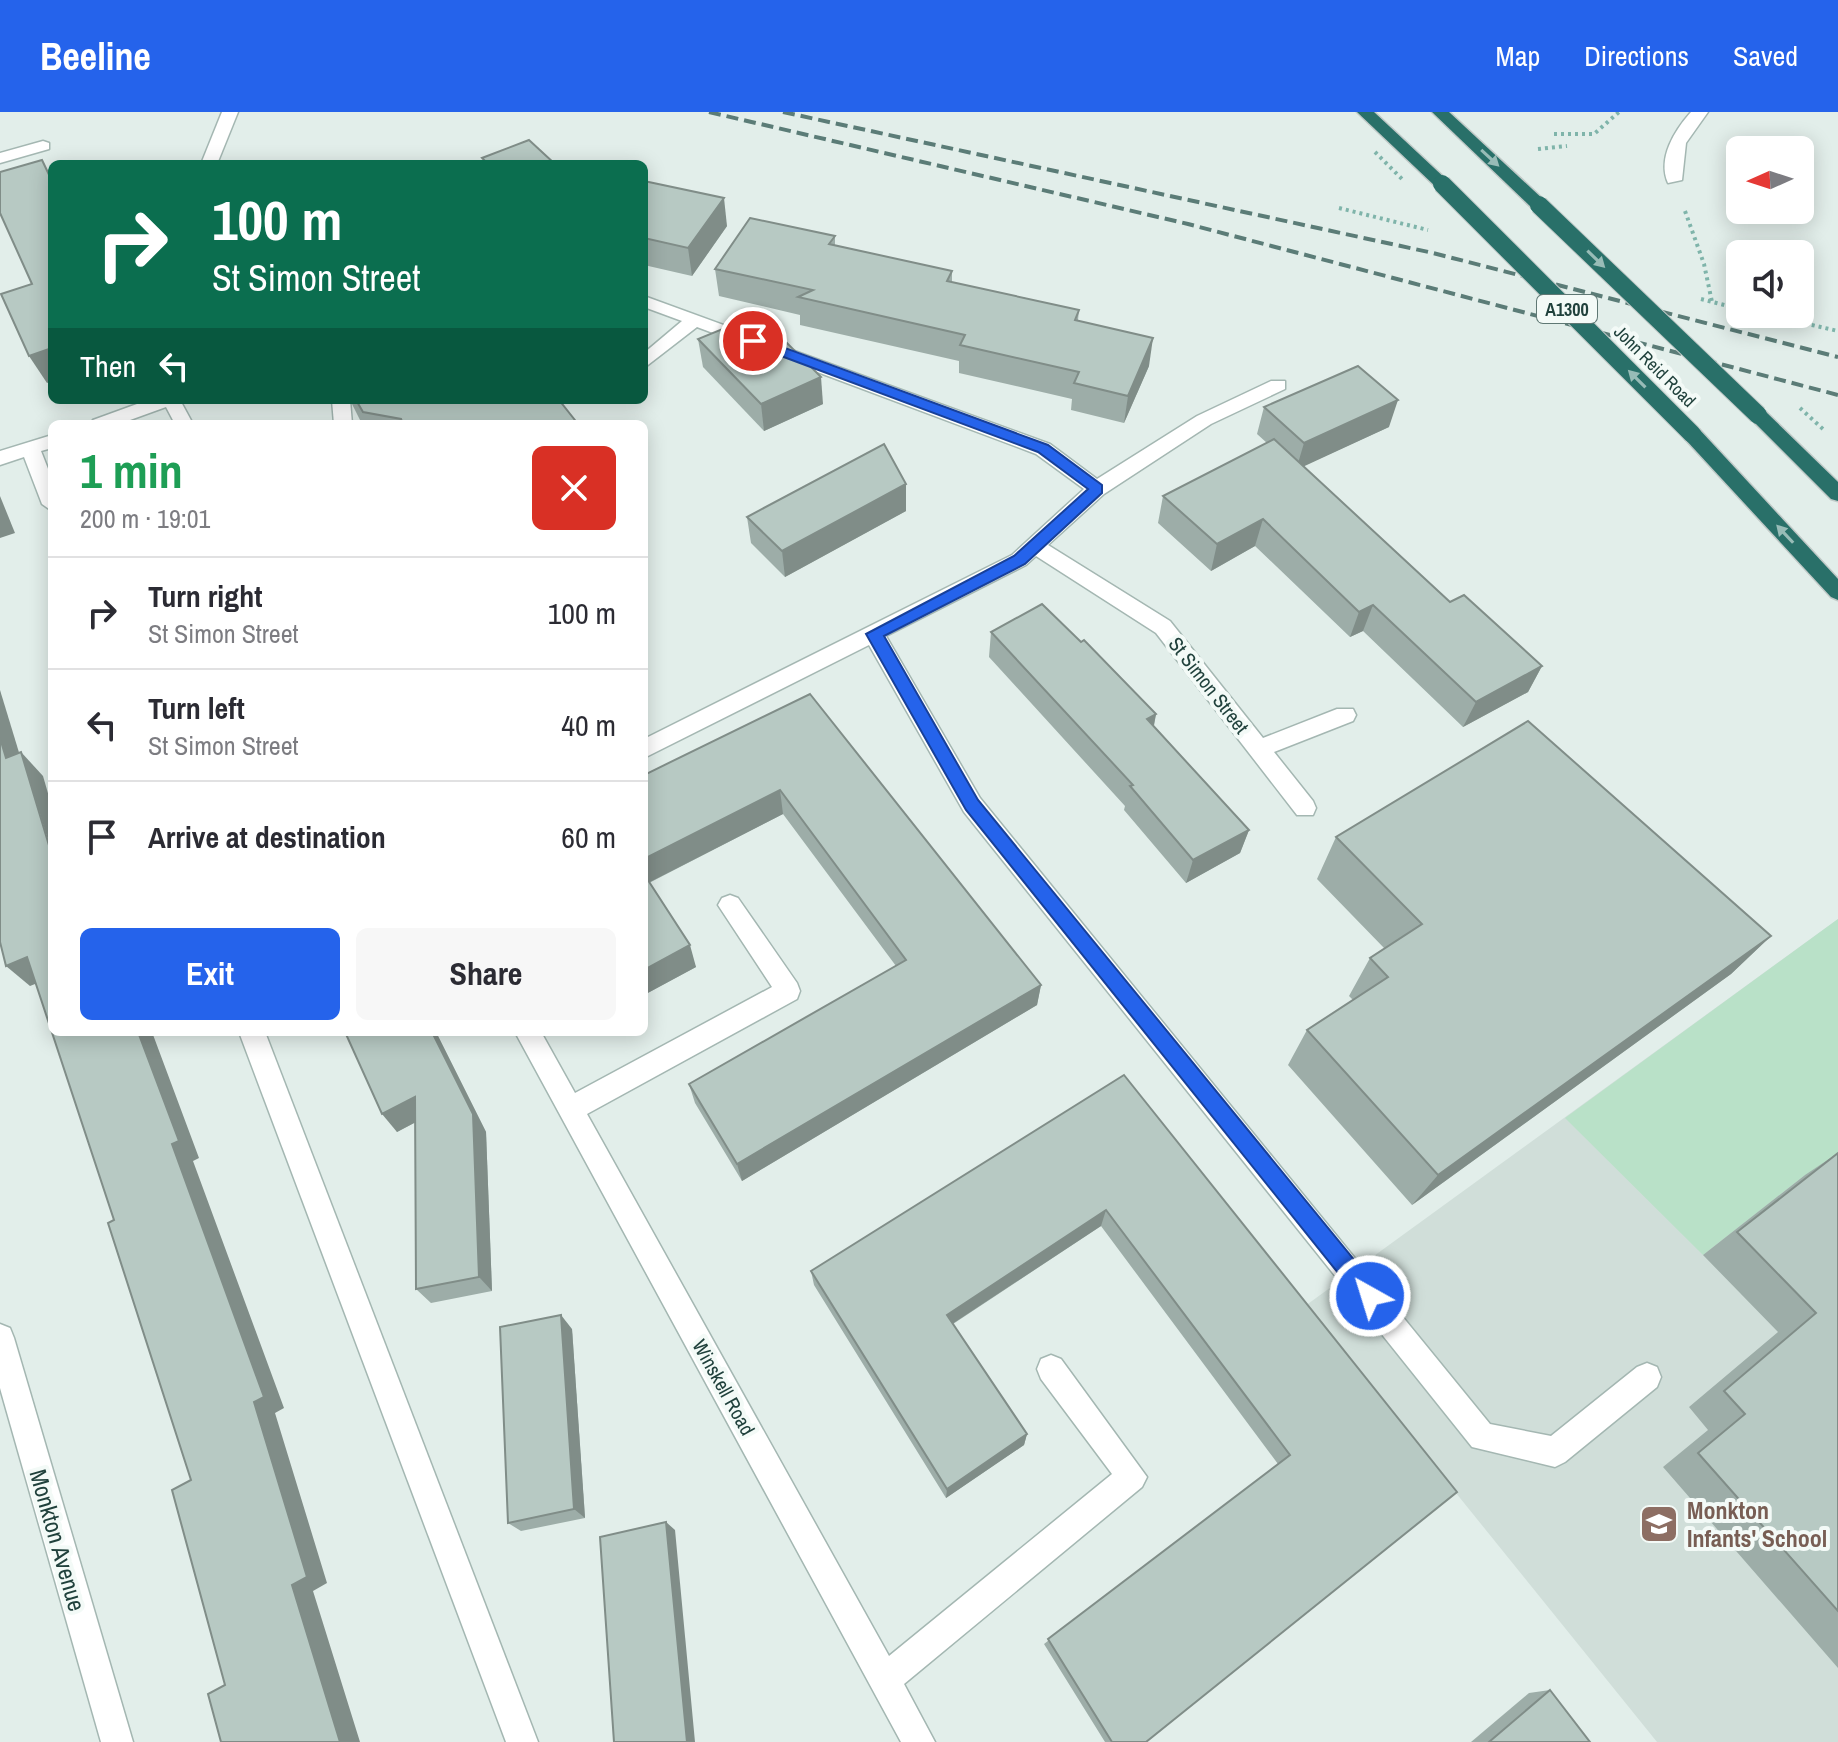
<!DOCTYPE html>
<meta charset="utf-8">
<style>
:root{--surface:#fff;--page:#f7f7f7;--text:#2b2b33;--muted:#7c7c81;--line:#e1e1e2;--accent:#2563eb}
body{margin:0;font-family:"Archivo Narrow",sans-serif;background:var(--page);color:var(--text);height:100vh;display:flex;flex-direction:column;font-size:30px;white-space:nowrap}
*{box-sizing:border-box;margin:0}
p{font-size:26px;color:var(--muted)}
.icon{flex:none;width:44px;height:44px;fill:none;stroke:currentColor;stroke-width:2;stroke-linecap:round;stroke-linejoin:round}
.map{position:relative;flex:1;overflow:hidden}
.panel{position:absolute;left:48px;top:308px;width:600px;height:616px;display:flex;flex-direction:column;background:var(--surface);border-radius:12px;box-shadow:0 4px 20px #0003}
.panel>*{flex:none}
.hud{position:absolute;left:48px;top:48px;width:600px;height:244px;border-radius:12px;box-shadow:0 4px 20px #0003;background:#0b6e4f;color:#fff;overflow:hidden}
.needle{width:52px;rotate:267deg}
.fabs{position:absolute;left:1726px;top:24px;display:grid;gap:16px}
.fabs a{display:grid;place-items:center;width:88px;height:88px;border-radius:12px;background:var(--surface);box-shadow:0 4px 20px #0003;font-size:40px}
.pin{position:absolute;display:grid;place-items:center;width:68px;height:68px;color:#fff;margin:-34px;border:4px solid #fff;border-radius:50%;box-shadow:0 2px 8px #0007}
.me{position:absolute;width:88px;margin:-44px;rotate:321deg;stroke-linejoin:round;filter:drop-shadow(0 0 6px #0008)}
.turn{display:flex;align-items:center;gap:28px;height:168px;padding:0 32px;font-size:36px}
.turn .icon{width:104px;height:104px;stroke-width:2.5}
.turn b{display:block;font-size:56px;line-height:68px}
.then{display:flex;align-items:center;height:76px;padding:0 32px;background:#0003;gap:16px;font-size:30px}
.round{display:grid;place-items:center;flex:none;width:84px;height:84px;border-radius:12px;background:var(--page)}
.overview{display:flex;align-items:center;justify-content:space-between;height:136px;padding:0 32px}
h1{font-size:48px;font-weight:800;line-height:60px;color:#1e9e55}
.button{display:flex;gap:16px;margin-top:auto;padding:16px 32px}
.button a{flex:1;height:92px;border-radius:12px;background:var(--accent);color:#fff;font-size:32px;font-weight:800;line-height:92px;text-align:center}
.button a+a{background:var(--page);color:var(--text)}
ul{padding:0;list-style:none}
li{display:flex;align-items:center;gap:24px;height:112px;padding:0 32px;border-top:2px solid var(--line)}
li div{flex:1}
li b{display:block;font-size:30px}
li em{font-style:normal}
header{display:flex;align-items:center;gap:48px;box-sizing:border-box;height:112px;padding:0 40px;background:var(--accent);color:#fff}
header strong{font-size:38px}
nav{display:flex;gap:44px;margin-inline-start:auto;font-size:28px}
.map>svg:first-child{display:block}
.built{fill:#d0ded9}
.green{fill:#b9e1c8}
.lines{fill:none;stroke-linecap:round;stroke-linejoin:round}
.minor-casing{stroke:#a4b7b2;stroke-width:3}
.highway-casing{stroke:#c1cac8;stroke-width:3}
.path{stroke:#7fb4aa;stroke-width:4;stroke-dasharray:3 4;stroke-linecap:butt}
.minor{fill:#fff;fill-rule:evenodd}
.highway{fill:#297069;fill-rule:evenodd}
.rail{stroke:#5b7c77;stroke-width:4;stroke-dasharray:12 6;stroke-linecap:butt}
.highway-bridge-casing{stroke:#c1cac8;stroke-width:20;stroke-linecap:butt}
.path-bridge{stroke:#7fb4aa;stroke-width:4;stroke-dasharray:3 4;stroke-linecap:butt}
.highway-bridge{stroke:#297069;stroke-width:18}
.wall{fill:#9dada8}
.shaded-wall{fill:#808d88}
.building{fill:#b7c9c3;stroke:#808d88;stroke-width:2}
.oneway{fill:#98bcb7}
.route{fill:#2563eb;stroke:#184099;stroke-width:2}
.labels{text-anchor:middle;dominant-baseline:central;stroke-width:8;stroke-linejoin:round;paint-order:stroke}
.shield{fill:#f3faf7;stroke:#5f7874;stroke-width:2}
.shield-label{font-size:18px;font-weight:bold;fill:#20413c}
.far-street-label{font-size:18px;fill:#20413c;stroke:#f3faf7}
.street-label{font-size:20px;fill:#20413c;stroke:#f3faf7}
.near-education-label{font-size:24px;font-weight:bold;fill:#785e54;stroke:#f3faf7;text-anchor:start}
.near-street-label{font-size:24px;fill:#20413c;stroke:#f3faf7}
</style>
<header>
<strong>Beeline</strong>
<nav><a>Map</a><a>Directions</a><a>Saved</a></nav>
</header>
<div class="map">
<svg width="1838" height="1630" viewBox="0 0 1838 1630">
<rect width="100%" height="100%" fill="#e2eeea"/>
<polygon class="built" points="1838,807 1838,1630 1657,1630 1305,1194"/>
<polygon class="green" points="1838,807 1838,1095 1805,1063 1703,1143 1565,1006"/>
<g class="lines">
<g class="minor-casing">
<g id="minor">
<polygon points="222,0 238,0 217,52 201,52"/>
<path d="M1691,0H1708L1686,31L1682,68L1668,71C1657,46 1675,18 1691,0Z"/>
<polygon points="43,29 49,31 49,37 0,51 0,41"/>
<polygon points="644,184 1050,332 1097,367 1197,304 1271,269 1285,269 1285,277 1211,312 1104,382 1048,433 1170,509 1263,626 1337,597 1353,597 1356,603 1353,609 1274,640 1313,689 1316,696 1313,703 1297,703 1156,521 1036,444 1026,453 886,524 980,686 1490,1312 1551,1324 1637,1255 1647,1251 1657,1255 1661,1265 1657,1275 1565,1350 1555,1355 1472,1335 964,700 869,533 644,646 644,627 1012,443 1084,377 1036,342 697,215 644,256 644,241 682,209 644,195"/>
<polygon points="148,288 180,288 193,312 175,312 166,295 119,312 91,312 93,308"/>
<polygon points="332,288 350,288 352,312 334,312"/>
<polygon points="52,323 52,336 41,339 52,367 52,399 42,392 24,345 0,353 0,339"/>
<polygon points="730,783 738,786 797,871 800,879 797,887 587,1002 889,1544 1112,1362 1041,1267 1037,1257 1041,1247 1051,1243 1061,1247 1147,1365 1142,1375 904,1572 935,1630 901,1630 515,920 541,920 575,981 772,875 718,793 722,786"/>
<polygon points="239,920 265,920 538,1630 506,1630"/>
<polygon points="0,1212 10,1216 14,1226 133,1630 101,1630 0,1276"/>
</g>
</g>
<g class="highway-casing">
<g id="highway">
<polygon points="1357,0 1374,0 1448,69 1448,75 1436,75"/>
<polygon points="1432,0 1449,0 1545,89 1545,97 1533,97"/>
<polygon points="1758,297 1765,299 1838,370 1838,389 1831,387 1751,307 1751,299"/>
<polygon points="1692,316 1699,317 1838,467 1838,488 1831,485 1685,327 1685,317"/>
</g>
</g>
<g class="path">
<polyline points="1554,22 1594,22 1619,0"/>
<polyline points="1538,37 1567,34"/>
<polyline points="1339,96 1428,118"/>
<polyline points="1685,99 1704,152 1712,190"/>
<polyline points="1701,187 1740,197"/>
<polyline points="1764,202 1838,219"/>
</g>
<use href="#minor" class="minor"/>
<use href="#highway" class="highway"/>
<g class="rail">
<polyline points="709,0 1188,112 1838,283"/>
<polyline points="783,0 1433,141 1838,245"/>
</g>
<g class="highway-bridge-casing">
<g id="highway-bridge">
<polyline points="1442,72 1692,322"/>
<polyline points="1539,93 1758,303"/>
</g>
</g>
<g class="path-bridge">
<polyline points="1375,40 1402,67"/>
<polyline points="1800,296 1823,317"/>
</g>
<use href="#highway-bridge" class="highway-bridge"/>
</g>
<g class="wall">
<polygon points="644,69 727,114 692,164 644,153"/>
<polygon points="835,124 835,133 952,159 952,170 1079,198 1078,208 1149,254 1124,311 1071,298 1072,287 959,261 959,249 800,213 800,203 719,184 715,157"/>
<polygon points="698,227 823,292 764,319 703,255"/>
<polygon points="350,288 559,288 578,312 362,312"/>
<polygon points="1264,295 1389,315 1303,354 1450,490 1542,554 1528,580 1463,615 1363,519 1350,525 1255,434 1211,459 1158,411 1163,384 1267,331 1257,322"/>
<polygon points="906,372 906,399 785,465 751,431 747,405"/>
<polygon points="991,520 1156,602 1154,614 1249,718 1240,741 1186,771 1124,698 1125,694 989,545"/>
<polygon points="810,582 1041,873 1037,893 742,1069 695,991 689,972 896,854 783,702 649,771 696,855 644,883 644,663"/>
<polygon points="1336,725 1771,824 1731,862 1412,1093 1288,953 1307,918 1353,888 1349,884 1370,846 1385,837 1317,767"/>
<polygon points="345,920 436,920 486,1020 492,1179 431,1191 416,1177 416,1010 397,1020"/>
<polygon points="1124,963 1457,1380 1146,1630 1105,1630 1044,1532 1278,1352 1101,1114 953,1212 1027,1322 1024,1333 946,1386 814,1173 811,1159"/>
<polygon points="1838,1041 1838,1556 1663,1355 1708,1318 1689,1295 1778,1220 1703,1143 1805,1063"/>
<polygon points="572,1217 585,1406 521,1419 508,1411"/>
<polygon points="1550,1578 1590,1630 1471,1630 1529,1581"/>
</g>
<g class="shaded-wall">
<polygon points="724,86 727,114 692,164 688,136"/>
<polygon points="1153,226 1149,254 1124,311 1128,284"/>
<polygon points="52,236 52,269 47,271 29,244"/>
<polygon points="821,265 823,292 764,319 761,292"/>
<polygon points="1398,288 1389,315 1296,358 1304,331"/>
<polygon points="906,372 906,399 785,465 782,439"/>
<polygon points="0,384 15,421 0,426"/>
<polygon points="1263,407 1255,434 1211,459 1217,432"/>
<polygon points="1373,493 1363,519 1350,525 1359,500"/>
<polygon points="1542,554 1528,580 1463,615 1476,590"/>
<polygon points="0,578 28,670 6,646 0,626"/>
<polygon points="1156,602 1151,627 1147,607"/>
<polygon points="21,640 43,664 52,695 52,741"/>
<polygon points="780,678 783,702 644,773 644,747"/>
<polygon points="1249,718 1240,741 1186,771 1193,748"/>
<polygon points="1771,824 1731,862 1412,1093 1438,1063"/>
<polygon points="690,833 696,855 644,883 644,858"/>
<polygon points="27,845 50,866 30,874 6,854"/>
<polygon points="1041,873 1037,893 742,1069 737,1052"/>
<polygon points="138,920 152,920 199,1046 193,1049 284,1296 275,1301 327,1471 313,1479 360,1630 340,1630 292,1473 172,1032"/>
<polygon points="432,920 436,920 486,1020 492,1179 479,1165"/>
<polygon points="415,985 429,1003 397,1020 382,1002"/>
<polygon points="1106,1098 1101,1114 946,1216 947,1203"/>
<polygon points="561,1203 572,1217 585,1406 574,1397"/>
<polygon points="1027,1322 1024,1333 946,1386 947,1377"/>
<polygon points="666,1410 675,1418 695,1630 687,1630"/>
</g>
<g class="building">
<polygon points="529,28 555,52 488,52 482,46"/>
<polygon points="42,48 52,69 52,236 29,244 1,182 32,172 0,101 0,60"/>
<polygon points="644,69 724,86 688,136 644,126"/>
<polygon points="750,106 835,124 829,132 952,159 947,169 1079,198 1075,208 1153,226 1128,284 1074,271 1079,260 960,233 965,223 798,185 813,178 715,157"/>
<polygon points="742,209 778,222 821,265 761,292 698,227"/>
<polygon points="1358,254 1398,288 1304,331 1264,295"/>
<polygon points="356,288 559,288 578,312 403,312 401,307 363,300"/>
<polygon points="1274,327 1450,490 1464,483 1542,554 1476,590 1373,493 1359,500 1263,407 1217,432 1163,384"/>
<polygon points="884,332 906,372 782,439 747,405"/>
<polygon points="1042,492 1081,530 1084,528 1156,602 1147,607 1249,718 1193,748 1130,674 1133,673 991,520"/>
<polygon points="810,582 1041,873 737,1052 689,972 906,848 780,678 644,747 644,663"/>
<polygon points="1528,609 1771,824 1438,1063 1307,918 1388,865 1370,846 1422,812 1336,725"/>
<polygon points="0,626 6,646 21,640 51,740 52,740 52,920 138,920 179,1029 172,1032 264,1285 254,1290 307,1465 292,1473 340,1630 221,1630 208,1582 225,1573 172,1378 191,1368 108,1111 114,1108 27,845 6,854 0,830"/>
<polygon points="644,762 690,833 644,858"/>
<polygon points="345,920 432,920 473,1002 479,1165 416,1177 415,985 382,1002"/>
<polygon points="1124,963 1457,1380 1146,1630 1112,1630 1048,1527 1290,1343 1106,1098 947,1203 1027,1322 947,1377 811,1159"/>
<polygon points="1838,1041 1838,1499 1698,1341 1745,1302 1724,1279 1816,1201 1737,1120"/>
<polygon points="561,1203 574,1397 508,1411 500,1215"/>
<polygon points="666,1410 687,1630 614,1630 600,1425"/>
<polygon points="1550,1578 1590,1630 1489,1630"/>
</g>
<defs><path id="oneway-solid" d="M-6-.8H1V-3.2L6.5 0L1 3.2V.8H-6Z" transform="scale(2)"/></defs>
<g class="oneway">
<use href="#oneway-solid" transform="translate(1490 46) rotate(43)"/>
<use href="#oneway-solid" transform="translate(1596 147) rotate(44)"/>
<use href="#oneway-solid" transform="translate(1637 267) rotate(-135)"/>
<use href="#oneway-solid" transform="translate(1785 422) rotate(-133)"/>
</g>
<polygon class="route" points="749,226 758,226 1048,333 1102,373 1102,381 1025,452 884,524 978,688 1378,1177 1381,1184 1378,1192 1370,1195 1363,1192 966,698 866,522 1014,444 1088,377 1038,340 749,232"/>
<defs>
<g id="school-square" transform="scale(2)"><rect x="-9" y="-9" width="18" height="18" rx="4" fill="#8d6e63" stroke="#f3faf7"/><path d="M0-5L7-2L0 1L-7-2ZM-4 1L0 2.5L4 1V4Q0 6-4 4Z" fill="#fff"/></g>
</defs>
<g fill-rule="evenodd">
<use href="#school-square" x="1659" y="1412"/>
</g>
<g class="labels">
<rect class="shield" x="1537" y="183" width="60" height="28" rx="6"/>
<g class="shield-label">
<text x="1567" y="197">A1300</text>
</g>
<g class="far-street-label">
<text transform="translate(1655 254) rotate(45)">John Reid Road</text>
</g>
<g class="street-label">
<text transform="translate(1209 573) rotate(52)">St Simon Street</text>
<text transform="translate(724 1275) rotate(61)">Winskell Road</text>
</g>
<g class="near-education-label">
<text x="1687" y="1398">Monkton<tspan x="1687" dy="28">Infants' School</tspan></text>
</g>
<g class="near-street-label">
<text transform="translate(58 1428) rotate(74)">Monkton Avenue</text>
</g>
</g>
</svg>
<div class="fabs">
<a><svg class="needle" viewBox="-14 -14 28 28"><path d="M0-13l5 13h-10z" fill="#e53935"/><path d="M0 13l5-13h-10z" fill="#7c7c81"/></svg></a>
<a><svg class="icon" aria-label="sound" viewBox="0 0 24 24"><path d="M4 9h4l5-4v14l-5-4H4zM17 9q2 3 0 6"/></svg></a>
</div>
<div class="pin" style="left:753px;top:229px;background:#d93025"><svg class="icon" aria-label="arrive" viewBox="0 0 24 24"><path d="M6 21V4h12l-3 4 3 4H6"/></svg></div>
<svg class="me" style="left:1370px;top:1184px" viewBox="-20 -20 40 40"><circle r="17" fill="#2563eb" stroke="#fff" stroke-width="3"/><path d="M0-11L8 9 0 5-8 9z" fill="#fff"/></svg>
<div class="hud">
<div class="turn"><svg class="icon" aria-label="right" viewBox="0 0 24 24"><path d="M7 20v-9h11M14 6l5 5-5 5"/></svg><div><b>100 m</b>St Simon Street</div></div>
<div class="then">Then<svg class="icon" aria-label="left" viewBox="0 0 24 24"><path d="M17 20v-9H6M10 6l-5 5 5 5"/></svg></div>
</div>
<section class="panel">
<div class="overview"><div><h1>1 min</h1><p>200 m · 19:01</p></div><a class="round" style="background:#d93025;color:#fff"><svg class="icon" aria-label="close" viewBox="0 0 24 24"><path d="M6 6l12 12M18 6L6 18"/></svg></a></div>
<ul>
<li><svg class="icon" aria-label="right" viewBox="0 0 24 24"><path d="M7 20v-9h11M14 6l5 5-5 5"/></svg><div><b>Turn right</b><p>St Simon Street</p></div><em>100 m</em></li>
<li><svg class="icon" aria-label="left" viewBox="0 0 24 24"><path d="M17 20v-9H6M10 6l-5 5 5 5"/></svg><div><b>Turn left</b><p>St Simon Street</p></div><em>40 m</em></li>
<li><svg class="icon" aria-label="arrive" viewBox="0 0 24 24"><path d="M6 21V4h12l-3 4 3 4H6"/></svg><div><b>Arrive at destination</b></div><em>60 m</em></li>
</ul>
<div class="button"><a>Exit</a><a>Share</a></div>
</section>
</div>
